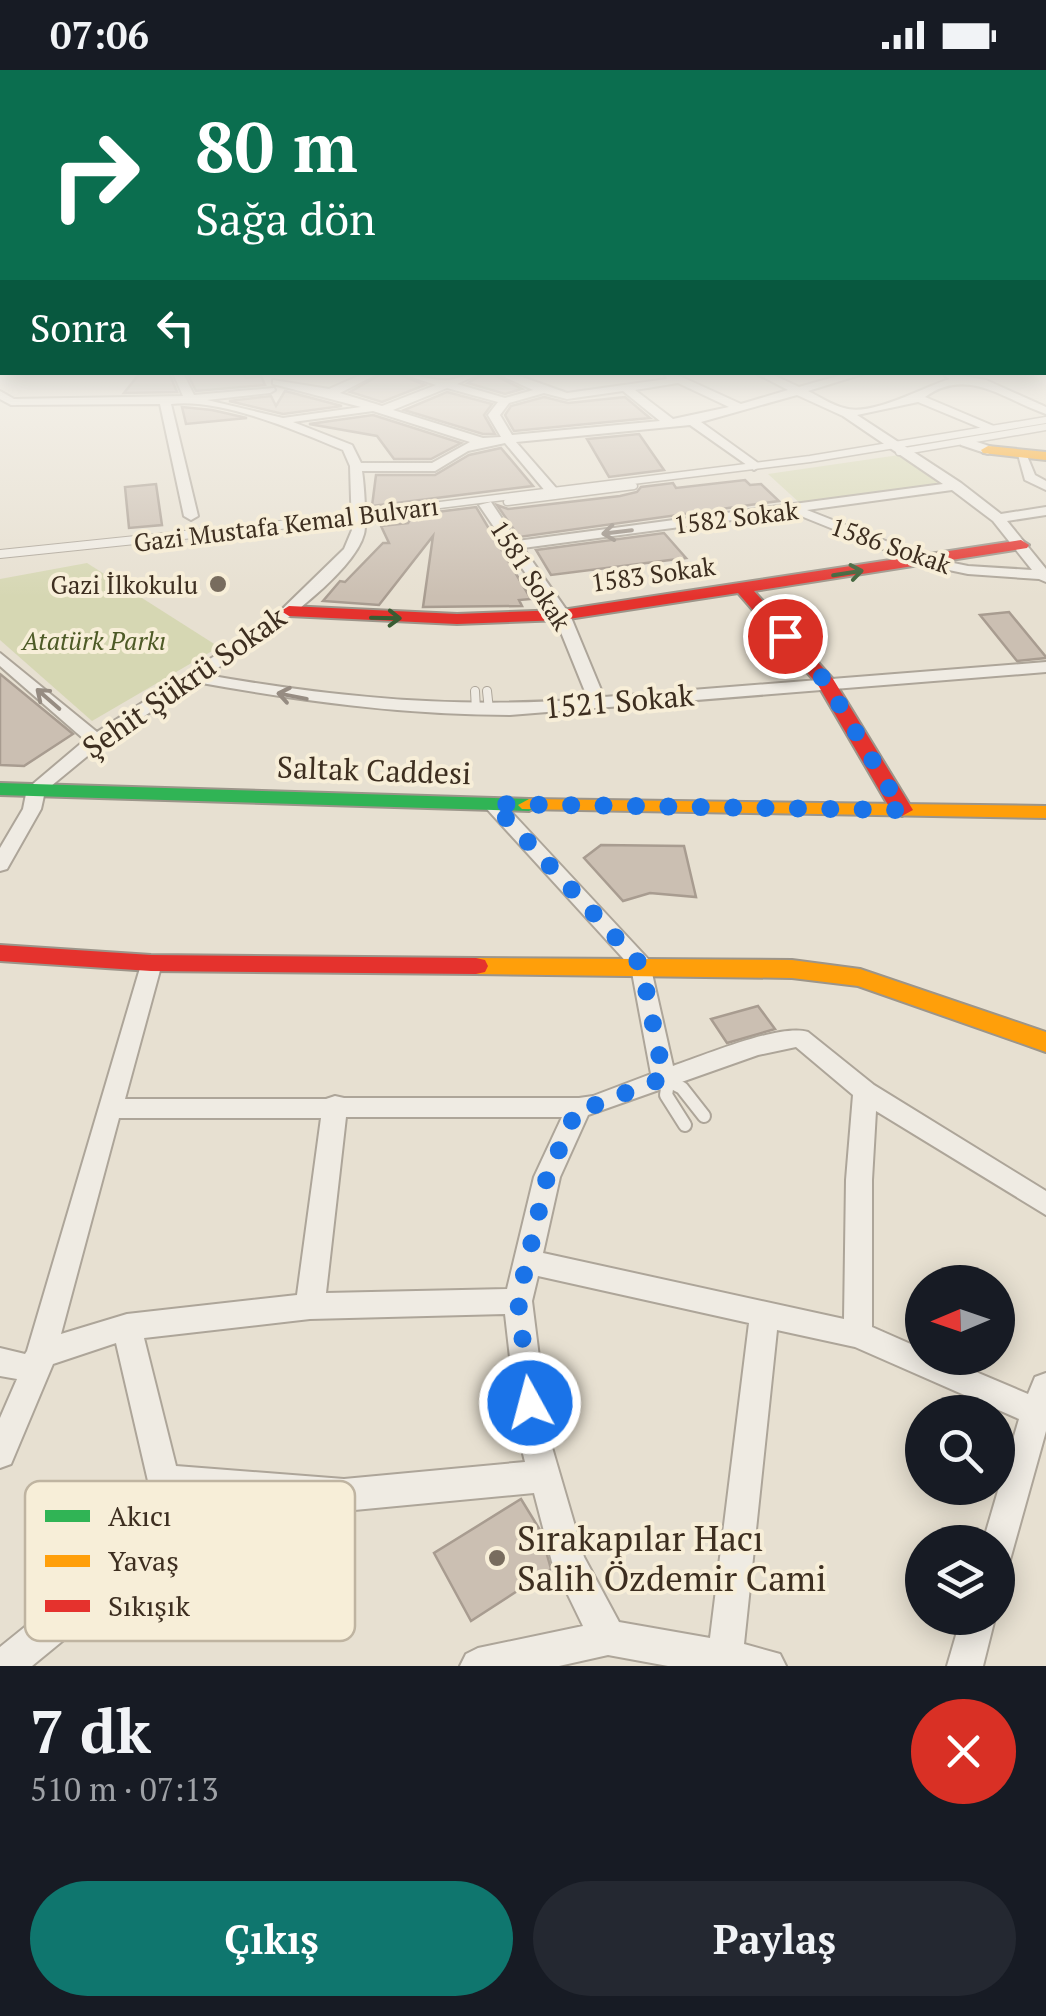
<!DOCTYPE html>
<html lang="tr">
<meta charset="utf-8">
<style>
:root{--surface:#171b24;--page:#242831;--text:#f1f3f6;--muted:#9ea1a6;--accent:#0f766e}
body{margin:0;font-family:"PT Serif",serif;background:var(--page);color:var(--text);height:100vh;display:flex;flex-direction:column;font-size:38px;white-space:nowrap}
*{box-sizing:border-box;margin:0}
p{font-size:32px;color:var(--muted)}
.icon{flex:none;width:55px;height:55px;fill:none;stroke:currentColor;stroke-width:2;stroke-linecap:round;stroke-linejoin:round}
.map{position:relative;height:1596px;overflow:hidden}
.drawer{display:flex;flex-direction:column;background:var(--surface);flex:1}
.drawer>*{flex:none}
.banner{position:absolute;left:0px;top:0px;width:1048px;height:305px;box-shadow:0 5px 25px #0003;background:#0b6e4f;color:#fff;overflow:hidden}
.needle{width:65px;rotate:268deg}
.buttons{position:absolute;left:905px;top:1195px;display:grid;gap:20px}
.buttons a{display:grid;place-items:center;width:110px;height:110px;border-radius:50%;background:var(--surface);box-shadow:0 5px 25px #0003;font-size:50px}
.pin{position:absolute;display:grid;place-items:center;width:85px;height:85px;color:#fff;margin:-42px;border:5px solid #fff;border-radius:50%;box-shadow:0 2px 10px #0007}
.me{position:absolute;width:110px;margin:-55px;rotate:353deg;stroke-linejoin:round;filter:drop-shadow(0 0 8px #0008)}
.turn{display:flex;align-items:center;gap:35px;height:210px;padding:0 30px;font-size:45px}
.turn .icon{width:130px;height:130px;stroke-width:2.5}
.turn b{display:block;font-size:70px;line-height:85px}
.then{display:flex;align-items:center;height:95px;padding:0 30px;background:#0003;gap:20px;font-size:38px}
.round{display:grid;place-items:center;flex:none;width:105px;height:105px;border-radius:52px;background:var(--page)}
.summary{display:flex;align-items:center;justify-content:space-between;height:170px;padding:0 30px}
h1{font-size:60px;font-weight:700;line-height:75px}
.button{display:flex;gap:20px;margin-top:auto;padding:20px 30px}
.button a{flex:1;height:115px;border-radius:60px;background:var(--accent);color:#fff;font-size:40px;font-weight:700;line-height:115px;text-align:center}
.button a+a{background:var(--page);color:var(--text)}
.status{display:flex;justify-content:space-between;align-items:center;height:70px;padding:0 50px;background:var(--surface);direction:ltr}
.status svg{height:28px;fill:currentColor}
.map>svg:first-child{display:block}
.green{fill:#d6d7b3}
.building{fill:#cbbfb2;stroke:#a89c90;stroke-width:2.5}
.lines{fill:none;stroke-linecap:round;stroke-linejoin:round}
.lane-far2-casing{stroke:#ada599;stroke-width:9}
.lane-far1-casing{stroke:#ada599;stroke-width:10}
.lane-casing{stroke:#ada599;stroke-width:16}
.street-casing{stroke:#ada599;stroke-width:4}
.fast-casing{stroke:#9c958a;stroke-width:4}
.slow-casing{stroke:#9c958a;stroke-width:4}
.jam-casing{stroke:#9c958a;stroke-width:4}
.lane-far2{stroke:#efebe3;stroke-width:6}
.lane-far1{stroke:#efebe3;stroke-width:8}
.lane{stroke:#efebe3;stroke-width:12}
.street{fill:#efebe3;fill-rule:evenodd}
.fast{fill:#30b455;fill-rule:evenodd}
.slow{fill:#ff9f0a;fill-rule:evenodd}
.jam{fill:#e5322d;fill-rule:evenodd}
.oneway{stroke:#968c82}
.oneway2{stroke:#385d33}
.route{stroke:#1a73e8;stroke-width:18;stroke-dasharray:0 32.4}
.poi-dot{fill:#786c5e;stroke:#f7eed8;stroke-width:4}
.labels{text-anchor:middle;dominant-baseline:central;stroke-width:8;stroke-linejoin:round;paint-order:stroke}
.far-street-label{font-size:25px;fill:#3d2e20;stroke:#f7eed8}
.far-poi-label{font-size:25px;fill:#3d2e20;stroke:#f7eed8;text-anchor:end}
.far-park-label{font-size:25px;font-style:italic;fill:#4d5a26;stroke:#f7eed8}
.street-label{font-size:30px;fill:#3d2e20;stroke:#f7eed8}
.near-poi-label{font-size:35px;fill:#3d2e20;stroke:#f7eed8;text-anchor:start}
.key{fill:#f7eed8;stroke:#bfb4a1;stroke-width:2.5}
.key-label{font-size:28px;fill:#3d2e20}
</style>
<div class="status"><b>07:06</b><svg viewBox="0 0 49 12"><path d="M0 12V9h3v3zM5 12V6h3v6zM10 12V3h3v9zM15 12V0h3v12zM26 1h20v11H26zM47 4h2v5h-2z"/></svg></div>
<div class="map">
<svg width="1046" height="1596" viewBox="0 0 1046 1596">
<rect width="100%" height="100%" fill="#e7e0d1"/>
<g class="green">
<polygon points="906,384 949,415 802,435 768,404"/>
<polygon points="87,493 219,577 92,651 0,570 0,509"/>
</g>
<g class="building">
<polygon points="140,303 169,303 177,322 124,323"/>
<polygon points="187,303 243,303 246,308 261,306 265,315 196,321"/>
<polygon points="383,303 396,303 425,315 382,332 350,322"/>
<polygon points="485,303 494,305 522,319 505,324 468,313"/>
<polygon points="285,321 342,336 283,344 229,331 271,326 276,336"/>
<polygon points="447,322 492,334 484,345 495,364 483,364 404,340"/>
<polygon points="544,327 568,333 625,327 650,348 514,361 505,345 511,336"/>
<polygon points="182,337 212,340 247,348 186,354"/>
<polygon points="373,345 461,373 431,389 394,389 377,366 309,354"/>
<polygon points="639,364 664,400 609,407 587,369"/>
<polygon points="501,378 533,416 372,436 376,405 435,405 469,385"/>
<polygon points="745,410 750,415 761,414 779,431 519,467 497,435 508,439 620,426 637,422 641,417 673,413 676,418"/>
<polygon points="156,414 162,455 129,458 125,417"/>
<polygon points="476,437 531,529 519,530 522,536 423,537 433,466 379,535 323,531 340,511 345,512 383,473 389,473 381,456 408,453 413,445"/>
<polygon points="664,463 686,488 551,505 536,480"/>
<polygon points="1009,542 1046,587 1046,588 1017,591 980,545"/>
<polygon points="0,604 73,664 24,696 0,695"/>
<polygon points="601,775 684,776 696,827 650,823 623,831 584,788"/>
<polygon points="758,936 775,959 727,973 711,949"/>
<polygon points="521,1429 540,1460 551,1499 471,1551 434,1483"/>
</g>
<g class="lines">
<g class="lane-far2-casing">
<g id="lane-far2">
<polyline points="899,382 1046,357"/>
<polyline points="507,432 634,416"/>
<polyline points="279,455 810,389 1046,350"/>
<polyline points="331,455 406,446"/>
</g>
</g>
<g class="lane-far1-casing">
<g id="lane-far1">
<polyline points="309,458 351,453"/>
<polyline points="0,484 299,453"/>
<polyline points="475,621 476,640"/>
<polyline points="487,621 489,640"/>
</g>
</g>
<g class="lane-casing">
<g id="lane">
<polyline points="665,1009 682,1018 704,1046"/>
<polyline points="668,1013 666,1025 685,1055"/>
</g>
</g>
<g class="street-casing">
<g id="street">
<path d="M173,303H183L194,325L274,318L275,320L270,323L207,330L283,348L361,337L273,314V310L329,319L365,303H379L340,323L382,336L436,315L400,303C415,303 435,312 449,310C461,308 468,303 481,303L457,314L505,328L533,320L496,303H511L567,323L667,309L664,303H673L741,334L788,320L755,303H769L799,317L848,303H866L808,321C820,327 832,335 844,338C872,347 923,317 950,309L945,306L948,303L986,310L1046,337V344C1004,330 968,296 925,327L996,357V361H988L918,332L857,345L961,413L1001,444L1046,437V445L1007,451L1046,499V512L1039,509L968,504L920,494L791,442L523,478L570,545L604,627L1046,592V602L510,645C404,645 300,631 196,612L102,674L45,721L41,739L7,799L0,801V778L23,739L27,719L85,670L0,596V583L97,662L272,549L344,479L352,460L350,396L343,380C297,361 221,328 171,334L198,446L191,450L184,446L160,334L11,335L0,329V321L14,329L183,326ZM678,313L729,337L673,349L635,320ZM447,318L498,332L488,345L501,367L483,368L393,340ZM623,321L660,351L512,365L500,345L509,333L544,323L567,329ZM797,325L843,346L943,414L517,471L491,432L479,435L554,545L588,629C457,639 337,628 207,605C246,579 353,508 364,464C367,454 364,413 362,401H435L468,381L505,373L546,422L551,423L557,419L516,372L690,355L754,400L760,396L758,393L701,352ZM373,341L470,372L432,393H361L352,375L293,352ZM952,420L993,451L1032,500L968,496L929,488L807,440Z"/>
<polygon points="965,368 992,377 994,380 988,384 961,375 961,369"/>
<polygon points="1017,381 1025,381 1035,405 1046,411 1046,420 1025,410"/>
<path d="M493,728L500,730L649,890L673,996C703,986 780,953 808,962L874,1015L1046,1121V1145L876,1041L872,1110V1257L922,1279V1288H943L1028,1324L1035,1307L1046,1303V1361L1010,1490L998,1494V1472H983L1019,1349L855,1277L777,1260L744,1574L780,1584L786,1596H668L608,1585L559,1596H460L466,1584L478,1578L583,1556L552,1492L534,1423L344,1441L182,1428L184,1448L179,1459L138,1509L32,1596H0V1577L114,1485L151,1443L148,1411L116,1273L53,1294L11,1394L0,1398V1348L17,1309L0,1306V1278L25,1284L27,1281L143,888H159L162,893L125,1029H326L335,1026L344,1028H579L593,1026L651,1004L631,897L486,738L484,734L486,730ZM796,977L853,1025L846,1110L844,1249L543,1183L560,1107L588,1045L758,985ZM346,1047H562L534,1107L507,1219L326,1223ZM119,1048H321L297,1225L127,1244L61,1264ZM538,1206L749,1253L710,1568L619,1552L584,1487L549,1367L532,1231ZM505,1244L519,1367L525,1392L344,1409L176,1396L144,1268L310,1249Z"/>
<polygon points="961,1548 995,1548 983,1596 947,1596"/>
</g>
</g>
<g class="fast-casing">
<polygon id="fast" points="0,713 529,729 540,735 529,741 0,725"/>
</g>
<g class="slow-casing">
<g id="slow">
<polygon points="988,376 1046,382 1046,390 983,383 981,380"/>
<polygon points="529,729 1046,736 1046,748 522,739 518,735"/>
<polygon points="476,888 792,890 860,899 1046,962 1046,982 858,916 792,908 476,904 467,902 464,896 467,890"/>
</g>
</g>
<g class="jam-casing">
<g id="jam">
<polygon points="1021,470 1029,475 1027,478 754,521 833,609 913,740 902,746 891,740 818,615 738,523 562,550 457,554 289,546 281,541 289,536 457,544 562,540"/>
<polygon points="0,875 151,885 476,888 485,890 488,896 485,902 476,904 151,901 0,891"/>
</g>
</g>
<use href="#lane-far2" class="lane-far2"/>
<use href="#lane-far1" class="lane-far1"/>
<use href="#lane" class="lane"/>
<use href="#street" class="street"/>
<use href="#fast" class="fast"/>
<use href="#slow" class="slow"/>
<use href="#jam" class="jam"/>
</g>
<defs><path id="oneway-shaft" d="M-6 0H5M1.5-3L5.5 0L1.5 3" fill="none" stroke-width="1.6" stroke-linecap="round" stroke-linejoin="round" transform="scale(2.5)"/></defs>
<g class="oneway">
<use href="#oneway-shaft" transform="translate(617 462) rotate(173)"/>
<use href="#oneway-shaft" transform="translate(292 626) rotate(-169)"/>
<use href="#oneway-shaft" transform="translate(48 629) rotate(-139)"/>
</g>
<g class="oneway2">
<use href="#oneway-shaft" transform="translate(848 503) rotate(-9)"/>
<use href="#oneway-shaft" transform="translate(386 548) rotate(1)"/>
</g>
<linearGradient id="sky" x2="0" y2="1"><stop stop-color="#96bed9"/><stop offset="0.57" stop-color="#f4f1ea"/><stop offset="1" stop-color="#f4f1ea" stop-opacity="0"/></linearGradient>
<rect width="1046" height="527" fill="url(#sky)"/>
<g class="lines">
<polyline class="route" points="530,1333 518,1230 547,1107 578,1037 595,1035 664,1008 641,895 493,734 902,740 826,612 785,566"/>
</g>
<g class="poi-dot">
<circle cx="218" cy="514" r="10"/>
<circle cx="497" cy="1488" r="10"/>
</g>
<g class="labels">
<g class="far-street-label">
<text transform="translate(736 447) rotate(-7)">1582 Sokak</text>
<text transform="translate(286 454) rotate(-7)">Gazi Mustafa Kemal Bulvarı</text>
<text transform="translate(891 475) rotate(19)">1586 Sokak</text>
<text transform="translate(653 504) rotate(-8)">1583 Sokak</text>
<text transform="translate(531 505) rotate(57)">1581 Sokak</text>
</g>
<g class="far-poi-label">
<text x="198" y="514">Gazi İlkokulu</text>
</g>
<g class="far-park-label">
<text x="94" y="570">Atatürk Parkı</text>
</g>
<g class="street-label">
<text transform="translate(184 612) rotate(-35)">Şehit Şükrü Sokak</text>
<text transform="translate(619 631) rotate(-5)">1521 Sokak</text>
<text transform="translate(374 700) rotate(2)">Saltak Caddesi</text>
</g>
<g class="near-poi-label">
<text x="517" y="1468">Sırakapılar Hacı<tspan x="517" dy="40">Salih Özdemir Cami</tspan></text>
</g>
</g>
<rect x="25" y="1411" width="330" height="160" rx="15" class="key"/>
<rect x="45" y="1440" width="45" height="12" fill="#30b455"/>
<rect x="45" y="1485" width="45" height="12" fill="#ff9f0a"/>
<rect x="45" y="1530" width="45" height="12" fill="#e5322d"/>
<g class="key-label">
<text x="108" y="1456">Akıcı</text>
<text x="108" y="1501">Yavaş</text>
<text x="108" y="1546">Sıkışık</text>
</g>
</svg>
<div class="buttons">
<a><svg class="needle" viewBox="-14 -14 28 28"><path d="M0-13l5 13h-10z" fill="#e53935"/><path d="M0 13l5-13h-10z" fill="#9ea1a6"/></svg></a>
<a><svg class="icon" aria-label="search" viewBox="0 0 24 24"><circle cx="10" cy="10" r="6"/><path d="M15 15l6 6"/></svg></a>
<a><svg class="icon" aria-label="layers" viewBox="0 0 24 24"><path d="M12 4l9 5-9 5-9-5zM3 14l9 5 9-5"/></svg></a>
</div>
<div class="pin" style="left:785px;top:566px;background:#d93025"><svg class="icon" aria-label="arrive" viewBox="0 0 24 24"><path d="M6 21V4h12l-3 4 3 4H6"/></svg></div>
<svg class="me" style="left:530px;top:1333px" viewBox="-20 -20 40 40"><circle r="17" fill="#1a73e8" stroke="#fff" stroke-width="3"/><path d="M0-11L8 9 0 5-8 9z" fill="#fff"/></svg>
<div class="banner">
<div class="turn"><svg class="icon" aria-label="right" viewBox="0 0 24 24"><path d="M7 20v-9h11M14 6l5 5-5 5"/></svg><div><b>80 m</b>Sağa dön</div></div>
<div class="then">Sonra<svg class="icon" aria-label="left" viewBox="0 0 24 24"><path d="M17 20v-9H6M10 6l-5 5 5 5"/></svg></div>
</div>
</div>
<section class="drawer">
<div class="summary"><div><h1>7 dk</h1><p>510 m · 07:13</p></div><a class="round" style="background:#d93025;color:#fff"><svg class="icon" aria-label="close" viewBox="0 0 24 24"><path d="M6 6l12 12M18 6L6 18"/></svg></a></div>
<div class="button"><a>Çıkış</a><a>Paylaş</a></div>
</section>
